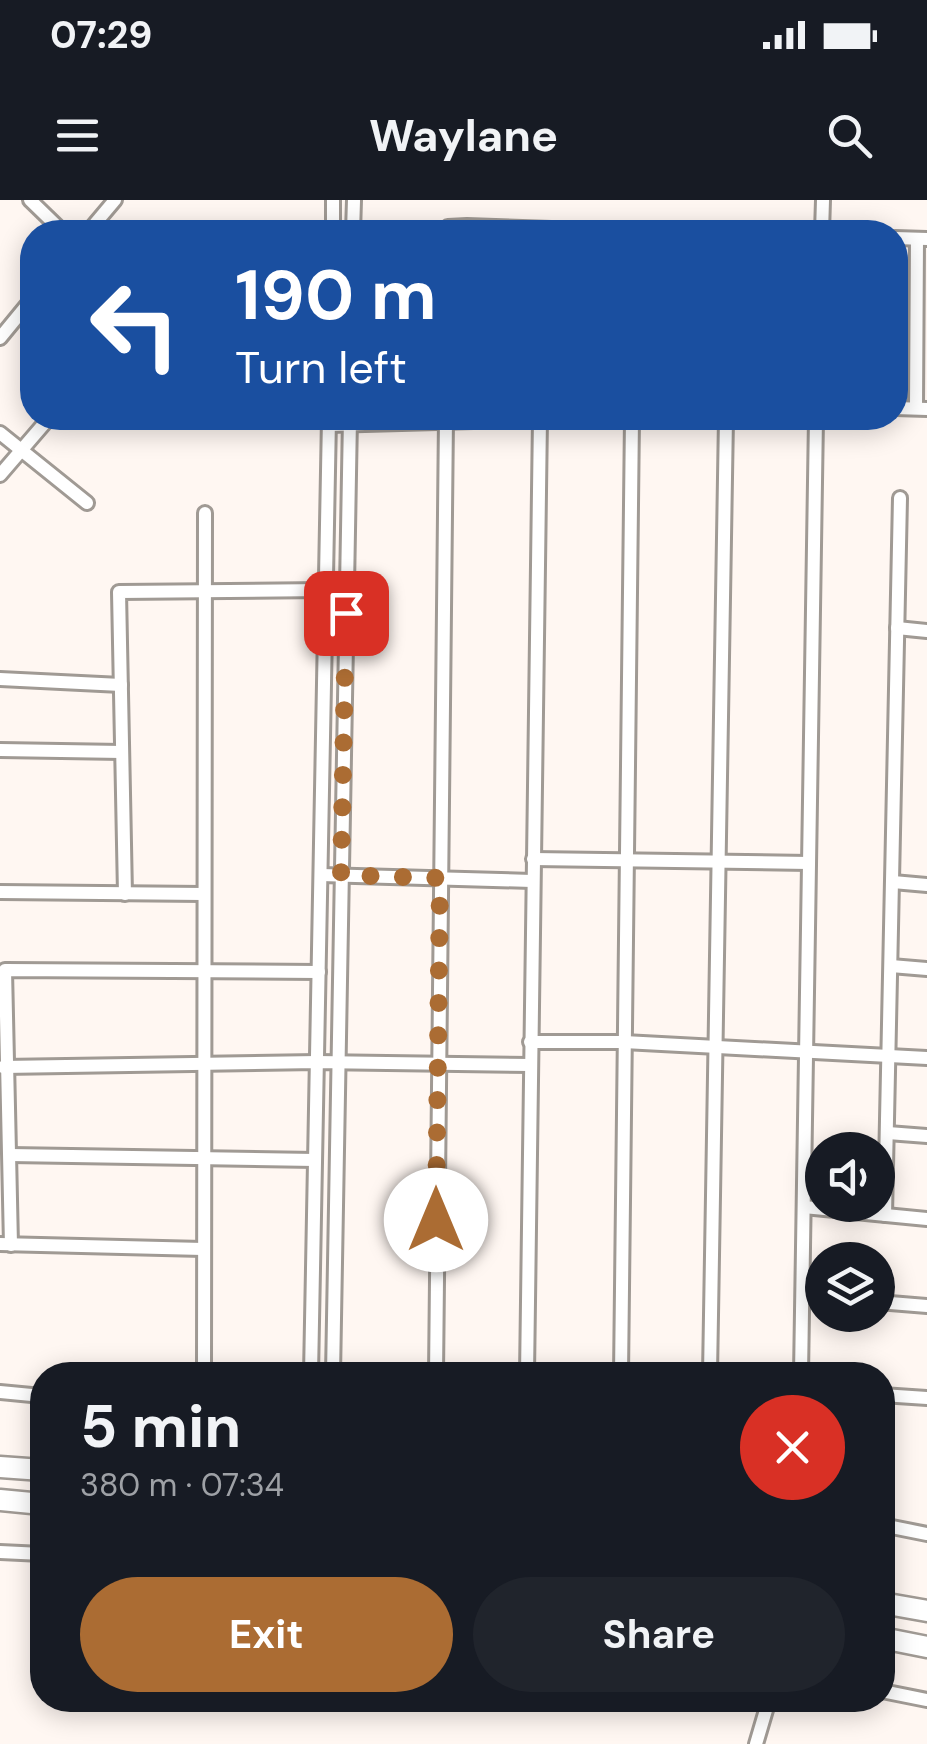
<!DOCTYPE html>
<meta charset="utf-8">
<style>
:root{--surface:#171b24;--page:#20242c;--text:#f1f3f6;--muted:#9ea1a6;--accent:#ab6c33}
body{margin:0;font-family:"DM Sans",sans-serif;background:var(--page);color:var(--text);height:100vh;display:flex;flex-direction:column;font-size:38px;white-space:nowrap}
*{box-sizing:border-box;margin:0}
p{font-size:32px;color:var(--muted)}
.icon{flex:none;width:55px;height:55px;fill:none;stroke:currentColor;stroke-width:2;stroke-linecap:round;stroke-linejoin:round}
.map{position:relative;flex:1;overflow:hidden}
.panel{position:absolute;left:30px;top:1162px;width:865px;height:350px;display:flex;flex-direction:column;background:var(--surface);border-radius:40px;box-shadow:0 5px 25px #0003}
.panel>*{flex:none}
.guide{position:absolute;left:20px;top:20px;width:888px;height:210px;border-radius:40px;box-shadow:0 5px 25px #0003;background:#1a4fa0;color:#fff;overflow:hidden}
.tools{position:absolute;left:805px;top:932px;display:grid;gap:20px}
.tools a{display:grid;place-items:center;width:90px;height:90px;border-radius:50%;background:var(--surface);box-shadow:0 5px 25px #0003;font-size:50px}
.pin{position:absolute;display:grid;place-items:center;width:85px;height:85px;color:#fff;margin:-42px;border-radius:20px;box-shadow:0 5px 15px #0006}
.me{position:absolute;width:110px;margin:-55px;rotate:0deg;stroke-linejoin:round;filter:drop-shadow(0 0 8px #0008)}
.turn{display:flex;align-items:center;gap:35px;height:210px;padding:0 50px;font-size:45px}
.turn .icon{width:130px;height:130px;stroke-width:2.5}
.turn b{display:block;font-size:70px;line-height:85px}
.round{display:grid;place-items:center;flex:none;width:105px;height:105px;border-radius:52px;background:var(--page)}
.summary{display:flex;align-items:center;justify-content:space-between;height:170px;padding:0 50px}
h1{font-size:60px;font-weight:700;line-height:75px}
.button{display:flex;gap:20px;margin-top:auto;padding:20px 50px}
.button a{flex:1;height:115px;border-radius:60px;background:var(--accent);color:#fff;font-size:40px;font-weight:700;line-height:115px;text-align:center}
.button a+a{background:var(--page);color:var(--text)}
.status{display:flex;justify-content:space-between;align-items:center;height:70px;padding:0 50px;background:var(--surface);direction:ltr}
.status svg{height:28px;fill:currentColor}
header{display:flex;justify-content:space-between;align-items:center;height:130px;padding:0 50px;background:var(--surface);font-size:45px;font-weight:700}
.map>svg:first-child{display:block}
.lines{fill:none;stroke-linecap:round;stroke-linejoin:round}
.minor-casing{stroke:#a09a94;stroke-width:18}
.highway-casing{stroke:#a09a94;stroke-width:25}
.minor{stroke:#fff;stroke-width:12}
.highway{stroke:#fff;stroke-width:20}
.route{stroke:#ab6c33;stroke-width:18;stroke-dasharray:0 32.4}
</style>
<div class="status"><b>07:29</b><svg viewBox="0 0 49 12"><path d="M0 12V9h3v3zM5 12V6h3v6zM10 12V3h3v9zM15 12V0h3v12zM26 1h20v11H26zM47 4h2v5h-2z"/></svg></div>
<header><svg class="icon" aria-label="menu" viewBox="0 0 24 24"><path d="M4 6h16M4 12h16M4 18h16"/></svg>Waylane<svg class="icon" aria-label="search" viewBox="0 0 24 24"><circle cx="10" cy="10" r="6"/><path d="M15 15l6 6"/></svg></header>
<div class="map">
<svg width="927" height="1544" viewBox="0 0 927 1544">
<rect width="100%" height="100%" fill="#fff7f2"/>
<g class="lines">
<g class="minor-casing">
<g id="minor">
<polyline points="30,0 63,32"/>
<polyline points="88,32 115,0"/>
<polyline points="333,32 333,0"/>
<polyline points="353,32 354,0"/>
<polyline points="448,32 448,27 467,26 639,32"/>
<polyline points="822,32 823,0"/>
<polyline points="895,38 927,39"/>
<polyline points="0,138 32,99"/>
<polyline points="895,208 927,209"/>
<polyline points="916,208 917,39"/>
<polyline points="329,225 580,218"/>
<polyline points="0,233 87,303"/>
<polyline points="0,275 49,218"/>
<polyline points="897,428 927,431"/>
<polyline points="0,479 121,485"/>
<polyline points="0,550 122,552"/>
<polyline points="533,659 809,663"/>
<polyline points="321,675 532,681"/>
<polyline points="893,682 927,685"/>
<polyline points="0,692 203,694"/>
<polyline points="125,694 119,392 326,390"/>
<polyline points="891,766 927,769"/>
<polyline points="530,842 624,842 927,858"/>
<polyline points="3,867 317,862 530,865"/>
<polyline points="888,933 927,936"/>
<polyline points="10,955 315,960"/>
<polyline points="804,1007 927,1019"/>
<polyline points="885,1015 900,298"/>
<polyline points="0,1044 203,1049"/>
<polyline points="11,1045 5,770 319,772"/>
<polyline points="803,1096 822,1097"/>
<polyline points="878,1102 927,1106"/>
<polyline points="204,1175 205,313"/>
<polyline points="311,1175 329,218"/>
<polyline points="333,1175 350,218"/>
<polyline points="436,1175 446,218"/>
<polyline points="527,1175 540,218"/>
<polyline points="621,1175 632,218"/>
<polyline points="710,1175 726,218"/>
<polyline points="801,1175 816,218"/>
<polyline points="0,1192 42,1196"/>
<polyline points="882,1195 927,1198"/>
<polyline points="882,1325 927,1334"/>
<polyline points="0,1352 42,1354"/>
<polyline points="882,1491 927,1500"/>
<polyline points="756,1544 769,1500"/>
</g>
</g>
<g class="highway-casing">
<g id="highway">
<polyline points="0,1267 42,1270"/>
<polyline points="0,1300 42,1304"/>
<polyline points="882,1403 927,1411"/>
<polyline points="882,1438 927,1447"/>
</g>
</g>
<use href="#minor" class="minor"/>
<use href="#highway" class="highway"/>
</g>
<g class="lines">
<polyline class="route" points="346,413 341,675 440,678 436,1020"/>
</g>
</svg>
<div class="tools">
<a><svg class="icon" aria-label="sound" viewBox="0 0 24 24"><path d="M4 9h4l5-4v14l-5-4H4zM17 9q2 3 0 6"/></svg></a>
<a><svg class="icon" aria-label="layers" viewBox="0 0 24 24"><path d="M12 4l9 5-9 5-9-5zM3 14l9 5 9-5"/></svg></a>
</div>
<div class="pin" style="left:346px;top:413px;background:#d93025"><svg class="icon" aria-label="arrive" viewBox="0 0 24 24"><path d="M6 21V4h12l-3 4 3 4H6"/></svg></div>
<svg class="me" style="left:436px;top:1020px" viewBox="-20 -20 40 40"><circle r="19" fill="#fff"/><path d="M0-13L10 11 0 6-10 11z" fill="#ab6c33"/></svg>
<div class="guide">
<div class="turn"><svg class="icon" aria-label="left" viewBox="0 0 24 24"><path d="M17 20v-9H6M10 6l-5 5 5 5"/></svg><div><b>190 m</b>Turn left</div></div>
</div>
<section class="panel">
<div class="summary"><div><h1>5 min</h1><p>380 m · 07:34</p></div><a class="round" style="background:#d93025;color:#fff"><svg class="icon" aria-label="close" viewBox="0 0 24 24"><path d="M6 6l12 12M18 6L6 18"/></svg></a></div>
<div class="button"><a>Exit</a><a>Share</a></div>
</section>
</div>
